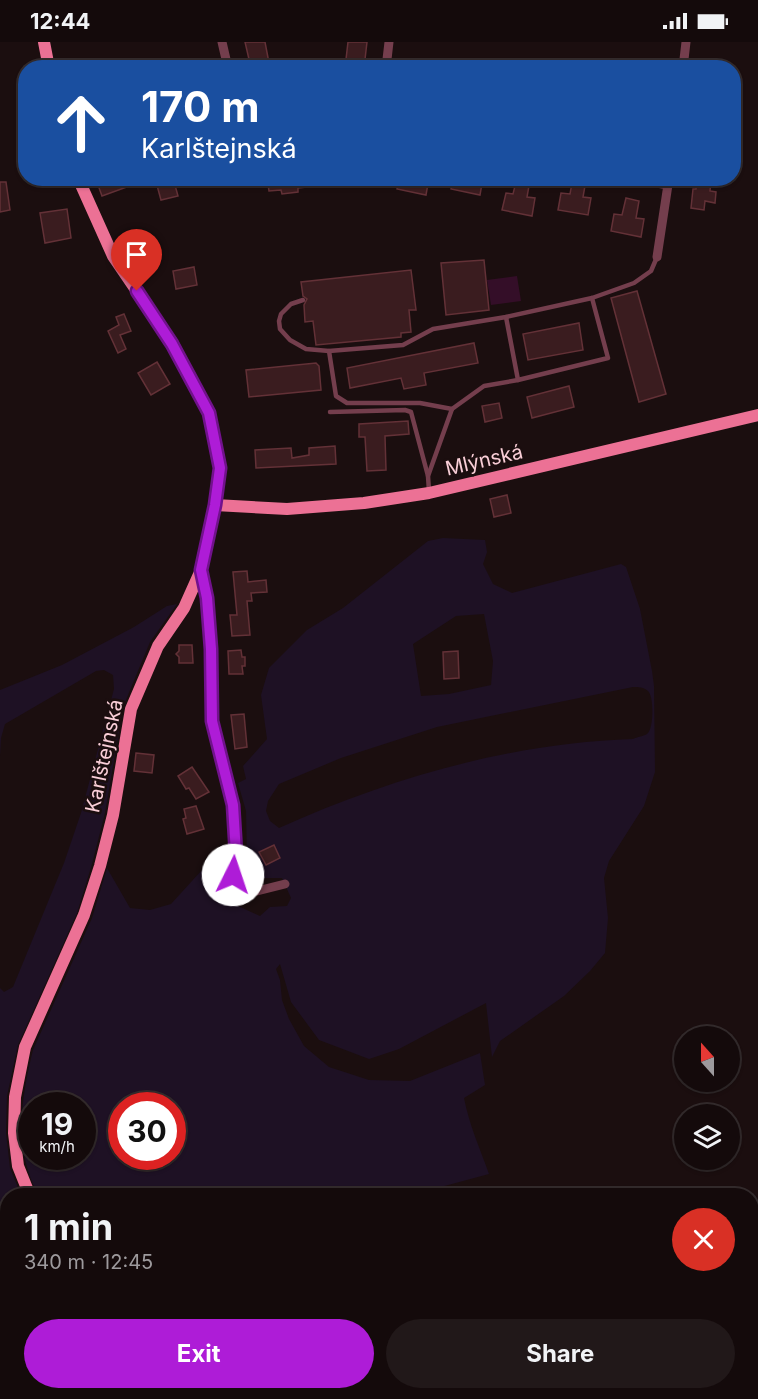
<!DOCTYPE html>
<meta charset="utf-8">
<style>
:root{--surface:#140a0b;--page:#211819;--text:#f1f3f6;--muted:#9d9a9d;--line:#332b2c;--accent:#ae1cd7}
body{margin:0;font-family:Inter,sans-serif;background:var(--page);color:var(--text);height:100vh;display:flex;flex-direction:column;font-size:22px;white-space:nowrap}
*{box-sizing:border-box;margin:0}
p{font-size:20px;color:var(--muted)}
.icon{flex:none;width:33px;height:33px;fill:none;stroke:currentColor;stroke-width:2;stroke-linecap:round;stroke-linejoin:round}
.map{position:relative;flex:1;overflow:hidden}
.sheet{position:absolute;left:0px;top:1146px;width:759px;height:212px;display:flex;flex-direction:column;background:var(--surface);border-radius:24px 24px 0 0;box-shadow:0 2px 4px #0004,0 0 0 2px var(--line)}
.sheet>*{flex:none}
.guide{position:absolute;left:18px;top:18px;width:723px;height:126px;border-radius:24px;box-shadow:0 2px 4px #0004,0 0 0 2px var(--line);background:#1a4fa0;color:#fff;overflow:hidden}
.needle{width:39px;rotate:339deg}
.buttons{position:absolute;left:674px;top:984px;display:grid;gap:12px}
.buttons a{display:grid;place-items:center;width:66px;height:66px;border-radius:50%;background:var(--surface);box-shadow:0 2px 4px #0004,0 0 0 2px var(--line);font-size:30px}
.speed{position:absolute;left:18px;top:1050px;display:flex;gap:12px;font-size:30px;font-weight:700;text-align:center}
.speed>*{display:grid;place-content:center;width:78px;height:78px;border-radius:50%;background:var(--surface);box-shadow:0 2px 4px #0004,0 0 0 2px var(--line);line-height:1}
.speed small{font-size:15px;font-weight:400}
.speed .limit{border:9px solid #d22;background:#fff;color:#111}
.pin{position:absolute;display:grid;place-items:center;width:51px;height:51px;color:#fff;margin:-62px -26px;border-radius:50% 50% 50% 0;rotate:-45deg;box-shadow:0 0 6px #0007}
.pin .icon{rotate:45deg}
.me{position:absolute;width:66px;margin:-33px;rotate:4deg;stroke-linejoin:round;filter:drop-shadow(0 0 4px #0008)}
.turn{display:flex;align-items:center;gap:21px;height:126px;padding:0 24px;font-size:27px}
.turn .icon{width:78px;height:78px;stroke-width:2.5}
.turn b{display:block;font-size:42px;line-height:51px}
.round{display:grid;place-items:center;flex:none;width:63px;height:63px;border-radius:32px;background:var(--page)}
.head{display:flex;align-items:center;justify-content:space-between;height:102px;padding:0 24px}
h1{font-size:36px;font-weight:700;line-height:45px}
.primary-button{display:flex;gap:12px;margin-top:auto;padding:12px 24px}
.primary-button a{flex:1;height:69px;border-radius:36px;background:var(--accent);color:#fff;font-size:24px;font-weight:700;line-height:69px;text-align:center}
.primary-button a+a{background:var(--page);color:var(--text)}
.status{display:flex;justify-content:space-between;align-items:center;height:42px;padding:0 30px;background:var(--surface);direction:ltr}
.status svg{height:16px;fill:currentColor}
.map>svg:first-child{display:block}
.green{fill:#1e1124;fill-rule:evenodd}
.water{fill:#340e28}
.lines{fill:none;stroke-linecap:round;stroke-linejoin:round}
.stream{stroke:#340e28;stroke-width:4}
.building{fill:#3a1c1f;stroke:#633137;stroke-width:1.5}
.lane{stroke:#743e4d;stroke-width:4.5}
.street{stroke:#743e4d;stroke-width:9}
.secondary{stroke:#ec7195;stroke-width:12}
.rail{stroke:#ae1cd7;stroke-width:4;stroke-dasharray:9 8;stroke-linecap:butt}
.route-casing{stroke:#71128c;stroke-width:15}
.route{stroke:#ae1cd7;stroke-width:10}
.labels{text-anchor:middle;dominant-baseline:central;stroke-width:5;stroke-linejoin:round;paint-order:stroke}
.street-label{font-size:20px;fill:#f9ced7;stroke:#1b0e0f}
</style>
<div class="status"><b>12:44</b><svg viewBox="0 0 49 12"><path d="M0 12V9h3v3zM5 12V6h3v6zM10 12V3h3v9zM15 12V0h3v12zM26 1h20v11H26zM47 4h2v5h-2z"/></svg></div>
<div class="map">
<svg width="758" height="1357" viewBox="0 0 758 1357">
<rect width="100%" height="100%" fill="#1b0e0f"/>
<g class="green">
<path d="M443,496L485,498L487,510L483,522L493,542L512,551L621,522L626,525L640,567L652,629L654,644L655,730L644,764L609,819L604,836L608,876L605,911L590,929L564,954L500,999L492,1015L486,961L399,1007L369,1017L319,998L291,960L280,922L276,927L280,938L282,958L289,977L304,1004L329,1025L369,1038L410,1039L480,1011L485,1043L464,1056C469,1082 480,1107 489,1132L411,1153L39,1154C13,1109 21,1056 33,1008L92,876L107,826L130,866L150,868L171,862L202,828L217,826L224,844L236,863L260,874L270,865L287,864L291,856L282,836H257L247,816L246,769L238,741L246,737L243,724L267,697L261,653L269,626L307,588L343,566L428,499ZM484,572L493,619L491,643L449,652L421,654L413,602L456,574ZM633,645C638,645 644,645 648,649C654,654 654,687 647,692C644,694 637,695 633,697C511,701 390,736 279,786L270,779L266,769L268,759L279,742L341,716L437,685ZM32,1064H82V1114H32ZM122,1064H172V1114H122Z"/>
<polygon points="177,562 150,600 123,665 105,771 92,822 77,871 18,1003 7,1054 6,1091 10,1126 21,1153 8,1154 7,1189 0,1158 0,946 4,950 13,945 64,821 81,771 114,647 113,633 104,628 96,629 5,682 1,696 0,714 0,648 62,623 134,585 167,564"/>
<polygon points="758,1273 758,1357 683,1357 689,1350 752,1350 752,1278"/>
</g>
<polygon class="water" points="517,234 521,259 491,263 487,238"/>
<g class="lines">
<g class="stream">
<polyline points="752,1270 758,1265"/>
<polyline points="676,1357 682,1350"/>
</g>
</g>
<g class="building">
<polygon points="245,0 265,0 270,26 251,26"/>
<polygon points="348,0 367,0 364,26 345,26"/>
<polygon points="117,136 146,136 146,138 102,154 98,143"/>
<polygon points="155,136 173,136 178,154 161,158"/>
<polygon points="267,136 325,136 325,143 298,146 298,150 282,152 281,148 269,149"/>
<polygon points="399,136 429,136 426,153 397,147"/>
<polygon points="453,136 483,136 480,153 451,147"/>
<polygon points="517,136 530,138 527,155 535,156 532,174 502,168 506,151 513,152"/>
<polygon points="573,136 586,138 583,155 591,156 588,173 558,168 561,151 570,152"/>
<polygon points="697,137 711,139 710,149 716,150 715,161 705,159 704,168 691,166 693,147 696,147"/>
<polygon points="0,140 6,140 10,168 0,170"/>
<polygon points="626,156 639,159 636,176 644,177 641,195 611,189 614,172 622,173"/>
<polygon points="67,167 71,196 45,201 40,171"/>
<polygon points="484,218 489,268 446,273 441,221"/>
<polygon points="194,225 197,243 176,247 173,229"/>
<polygon points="411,228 416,268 409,268 411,290 401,291 401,295 316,303 313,279 305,280 304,263 307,257 303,254 301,240"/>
<polygon points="637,249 666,352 639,360 611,256"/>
<polygon points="124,272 131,289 120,293 126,307 118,311 108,289 119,283 116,275"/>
<polygon points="579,281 583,308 528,318 523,292"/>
<polygon points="474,301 478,321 424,331 426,343 404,347 401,336 350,346 347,326"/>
<polygon points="157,320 170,342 151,353 138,331"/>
<polygon points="316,321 319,324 321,348 249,355 246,328"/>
<polygon points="569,344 574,365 532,376 527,355"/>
<polygon points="499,361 502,376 485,380 482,364"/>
<polygon points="408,379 409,392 385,394 386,428 367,429 365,395 359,395 359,382"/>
<polygon points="335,404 336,422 256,426 255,408 291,406 292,416 309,413 309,406"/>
<polygon points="507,453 511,471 494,475 490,457"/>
<polygon points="247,529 248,540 266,538 267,550 251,551 252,559 247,559 250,593 232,594 230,573 237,573 233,530"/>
<polygon points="179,603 192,603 193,621 179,621 179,615 176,612 179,609"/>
<polygon points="241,608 242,615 245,615 245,624 242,624 243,632 229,632 228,609"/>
<polygon points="458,609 459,636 444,637 443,610"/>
<polygon points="244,672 247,705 235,707 231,673"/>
<polygon points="136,711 154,713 152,731 134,729"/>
<polygon points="192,725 209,750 196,757 189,746 186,747 178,734"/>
<polygon points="196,764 204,787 187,792 183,777 186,776 184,767"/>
<polygon points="274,803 280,816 266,823 259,810"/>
</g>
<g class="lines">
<g class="lane">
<polyline points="303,258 291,262 281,272 279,279 280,287 290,298 306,307 329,309 403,303 433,287 506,275 592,256 634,241 651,229 657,215"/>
<polyline points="506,275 518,338"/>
<polyline points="329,309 336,354 347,361 420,361 452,367"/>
<polyline points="330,370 405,368 411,370 428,434"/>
<polyline points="429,449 428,434 452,367 484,344 518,338 608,316 592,256"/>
</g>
<g class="street">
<polyline points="222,0 228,26"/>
<polyline points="386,26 389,0"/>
<polyline points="683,26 686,0"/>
<polyline points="628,136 668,143"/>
<polyline points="657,215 669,136"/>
<polyline points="201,528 206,556 211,607 212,679 233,763 236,812 233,833 242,845 257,849 285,842"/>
</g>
<g class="secondary">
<polyline points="44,0 49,26"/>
<polyline points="215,463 287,467 364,461 429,451 758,373"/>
<polyline points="30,1154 18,1124 14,1091 15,1055 25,1005 84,873 100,824 113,773 131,667 158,604 184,566 201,528 215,463 220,426 209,371 173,302 113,214 78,136"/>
<polyline points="132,1350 133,1357"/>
</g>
<g class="rail">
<polyline points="0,1188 8,1214"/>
<polyline points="68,1350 71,1357"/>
</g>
</g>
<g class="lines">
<g class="route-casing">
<polyline id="route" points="137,249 172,302 209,371 220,426 215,463 201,528 207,556 211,607 212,679 233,763 236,812 233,833"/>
</g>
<use href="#route" class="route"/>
</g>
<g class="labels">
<g class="street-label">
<text transform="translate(484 418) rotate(-13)">Mlýnská</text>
<text transform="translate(104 714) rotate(-78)">Karlštejnská</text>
</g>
</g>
</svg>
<div class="buttons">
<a><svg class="needle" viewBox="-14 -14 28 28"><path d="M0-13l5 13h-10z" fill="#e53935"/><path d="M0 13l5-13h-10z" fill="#9d9a9d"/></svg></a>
<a><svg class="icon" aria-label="layers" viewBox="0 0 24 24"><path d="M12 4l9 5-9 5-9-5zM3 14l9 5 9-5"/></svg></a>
</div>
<div class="speed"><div>19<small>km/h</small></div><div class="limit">30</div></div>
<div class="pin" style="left:137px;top:249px;background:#d93025"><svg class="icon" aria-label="arrive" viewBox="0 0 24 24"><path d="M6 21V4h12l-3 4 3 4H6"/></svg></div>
<svg class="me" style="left:233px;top:833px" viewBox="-20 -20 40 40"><circle r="19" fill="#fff"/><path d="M0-13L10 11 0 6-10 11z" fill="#ae1cd7"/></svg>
<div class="guide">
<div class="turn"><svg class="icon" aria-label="ahead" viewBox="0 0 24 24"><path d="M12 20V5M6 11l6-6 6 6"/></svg><div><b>170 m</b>Karlštejnská</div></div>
</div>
<section class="sheet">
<div class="head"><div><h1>1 min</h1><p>340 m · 12:45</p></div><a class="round" style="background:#d93025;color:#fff"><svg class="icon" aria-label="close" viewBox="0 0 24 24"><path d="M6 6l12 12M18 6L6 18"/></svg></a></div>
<div class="primary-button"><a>Exit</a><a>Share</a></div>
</section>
</div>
